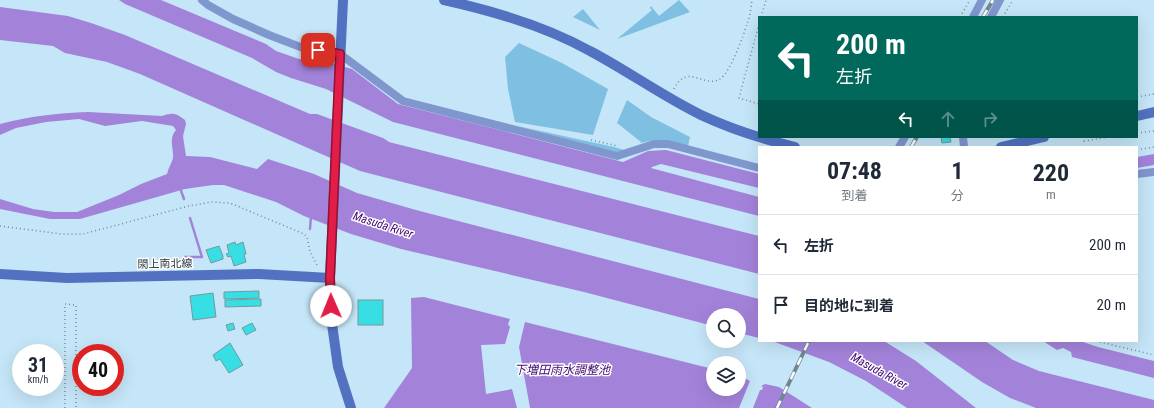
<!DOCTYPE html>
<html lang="ja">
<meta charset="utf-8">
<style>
:root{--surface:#fff;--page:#f2f2f3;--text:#1f2937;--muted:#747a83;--line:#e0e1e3}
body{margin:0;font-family:"Roboto Condensed","Noto Sans JP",sans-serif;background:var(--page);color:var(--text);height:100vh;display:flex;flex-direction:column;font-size:15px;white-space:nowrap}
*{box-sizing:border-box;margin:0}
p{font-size:13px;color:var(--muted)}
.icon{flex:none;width:22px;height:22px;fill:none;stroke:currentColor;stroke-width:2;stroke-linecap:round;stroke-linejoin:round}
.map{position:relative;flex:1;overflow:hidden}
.details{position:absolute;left:758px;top:146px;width:380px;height:196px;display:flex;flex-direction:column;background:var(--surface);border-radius:0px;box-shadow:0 4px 16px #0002}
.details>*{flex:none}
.banner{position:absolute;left:758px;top:16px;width:380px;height:122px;border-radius:0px;box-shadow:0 4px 16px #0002;background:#00695c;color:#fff;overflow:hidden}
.buttons{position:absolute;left:706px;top:308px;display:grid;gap:8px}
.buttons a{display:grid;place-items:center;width:40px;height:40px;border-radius:50%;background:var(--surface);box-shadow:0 4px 16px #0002;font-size:20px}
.speed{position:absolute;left:12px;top:344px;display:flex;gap:8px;font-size:20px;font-weight:700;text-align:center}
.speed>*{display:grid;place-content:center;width:52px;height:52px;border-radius:50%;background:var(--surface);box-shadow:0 4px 16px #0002;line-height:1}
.speed small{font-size:10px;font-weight:400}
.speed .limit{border:6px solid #d22;background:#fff;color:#111}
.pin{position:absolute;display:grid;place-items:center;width:34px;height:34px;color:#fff;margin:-17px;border-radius:8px;box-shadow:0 2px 6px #0006}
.me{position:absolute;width:44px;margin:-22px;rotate:359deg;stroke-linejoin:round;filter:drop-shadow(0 0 3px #0008)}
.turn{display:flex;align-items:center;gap:14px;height:84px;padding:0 12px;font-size:18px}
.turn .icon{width:52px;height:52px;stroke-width:2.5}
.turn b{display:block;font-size:28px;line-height:34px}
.lanes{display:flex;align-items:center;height:38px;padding:0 12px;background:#0003;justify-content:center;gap:20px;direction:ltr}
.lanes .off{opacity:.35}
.eta{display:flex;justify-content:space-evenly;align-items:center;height:68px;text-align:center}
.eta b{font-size:24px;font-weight:700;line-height:28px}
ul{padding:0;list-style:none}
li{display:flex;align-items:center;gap:12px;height:60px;padding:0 12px;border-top:1px solid var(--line)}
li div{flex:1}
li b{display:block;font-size:15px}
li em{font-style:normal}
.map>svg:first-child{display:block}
.green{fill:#7fbfe1}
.water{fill:#a383da}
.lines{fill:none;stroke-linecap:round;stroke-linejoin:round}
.stream{stroke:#a383da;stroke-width:2.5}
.building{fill:#37dee4;stroke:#749a9c}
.path{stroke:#738996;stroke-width:1.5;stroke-dasharray:1 3;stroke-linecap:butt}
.street{stroke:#8097ce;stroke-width:8}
.secondary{stroke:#5272c1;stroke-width:10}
.rail-casing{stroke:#718793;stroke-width:4}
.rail{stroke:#fff;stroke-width:2.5;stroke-dasharray:8;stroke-linecap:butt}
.route-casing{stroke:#92132f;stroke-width:10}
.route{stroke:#e11d48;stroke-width:7}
.labels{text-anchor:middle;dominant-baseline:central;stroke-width:3;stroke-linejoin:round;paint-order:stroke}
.street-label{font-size:11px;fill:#28353c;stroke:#fff}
.water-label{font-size:12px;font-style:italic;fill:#400673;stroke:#fff}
</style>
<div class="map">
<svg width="1154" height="408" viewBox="0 0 1154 408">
<rect width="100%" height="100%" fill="#c5e6f8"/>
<g class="green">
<polygon points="679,0 690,12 617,39 652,10 650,8 651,6 659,16"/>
<polygon points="583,9 600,30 573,17"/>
<polygon points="519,43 562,63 608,89 593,135 515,122 508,89 505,57"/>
<path d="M627,100L651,117L690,137L688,146C668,141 660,138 640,143L641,142L617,123Z"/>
<polygon points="513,125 614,147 624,150 618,153"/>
</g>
<g class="water">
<polygon points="119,0 161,0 266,44 276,51 299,59 328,62 352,69 398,104 623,162 648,151 666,150 759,174 759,188 661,164 652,167 651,168 759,197 759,216 393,122 326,89 291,78 276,72 252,58 125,4"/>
<polygon points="0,7 68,16 91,23 125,35 310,114 317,114 383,138 389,142 759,236 759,274 360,171 140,74 107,62 65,53 53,46 0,40"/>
<path d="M88,112L162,116C173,112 176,113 185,120L186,124L183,136L186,156L210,157L257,169L268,159L314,174L357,193L416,210L759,299V338L739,333V315H713V326L584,292L401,249L351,234L304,216L276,202L224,185H213L185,189L80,219H50L0,209V199L33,209L54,212H77L119,195L141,184L167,174C168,168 172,163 173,158C174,149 168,139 176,130L173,126L142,121L105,126L79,119L46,122L16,128L0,135V124C30,116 57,113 88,112Z"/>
<polygon points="1154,154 1154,165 1137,168 1137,157"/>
<polygon points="424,297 510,319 508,324 510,327 505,344 481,345 486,394 512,389 517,408 384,408 412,368 411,298"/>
<polygon points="525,322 713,369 713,389 739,389 739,375 750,381 739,408 530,408 519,347"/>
<polygon points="772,341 884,341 916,361 976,408 907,408 866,381 829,362"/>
<polygon points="922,341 985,341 1013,360 1039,371 1154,400 1154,408 1036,408 1010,398 982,382"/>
<polygon points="1043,341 1080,341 1098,347 1154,361 1154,378 1072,357 1071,352 1063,348 1057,350"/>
<polygon points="765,384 779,387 812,408 753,408 760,390 762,390 763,387 761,386"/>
</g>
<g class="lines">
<g class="stream">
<polyline points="180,188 184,199"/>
<polyline points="310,229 311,216"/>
<polyline points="185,257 202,257 190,218"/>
</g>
</g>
<g class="building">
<polygon points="941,137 950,137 951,142 942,143"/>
<polygon points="235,242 236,245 243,242 246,254 244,254 246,262 234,266 231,256 228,257 226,254 229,253 227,245"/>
<polygon points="219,246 223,256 223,259 211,263 206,250"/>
<polygon points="259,291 259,298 224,299 224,292"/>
<polygon points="213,293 216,317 193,320 190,296"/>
<polygon points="261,299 261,306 225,307 225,300"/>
<rect x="358" y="300" width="25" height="25"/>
<polygon points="233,323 235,329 228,331 226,325"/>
<polygon points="252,323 256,330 246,335 242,328"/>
<polygon points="230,343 243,365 229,373 220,359 216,361 213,355"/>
</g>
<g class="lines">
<g class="path">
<polyline points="761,17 766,0"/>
<polyline points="960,17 970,0"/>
<polyline points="1003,17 1013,0"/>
<polyline points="759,24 739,98 759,104"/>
<path d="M674,89C687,62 705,89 720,79C730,73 743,37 747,24C750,17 751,8 752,0"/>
<polyline points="1137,97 1154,94"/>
<polyline points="1137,133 1154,131"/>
<polyline points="1083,137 1084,141 1109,137"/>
<polyline points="591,140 618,146"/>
<polyline points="1137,150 1154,147"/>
<polyline points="0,226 62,234 83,234 189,206 212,202 230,203 304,234 307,237 310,252 317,265"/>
<polyline points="1096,341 1154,355"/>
<polyline points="65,408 65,304 76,305 76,408"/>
</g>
<g class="street">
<polyline points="202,0 208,5 233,19 269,35 303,48 340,54 403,101 617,156 654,144 668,144 759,168"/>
<polyline points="973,17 982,0"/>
<polyline points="991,17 1000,0"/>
<polyline points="963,137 964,147"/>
<polyline points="899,147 905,137"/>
<polyline points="1137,174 1154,172"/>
</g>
<g class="secondary">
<polyline points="343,0 330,278 331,317 338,367 351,408"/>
<path d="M444,0C494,11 545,26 590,51C628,71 662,96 701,115C731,129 762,139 795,147"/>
<polyline points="1137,116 1154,112"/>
<polyline points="1001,147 1044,137"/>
<polyline points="0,274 67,278 259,274 330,278"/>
</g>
<g class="rail-casing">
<g id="rail">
<polyline points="983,17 993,0"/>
<polyline points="911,147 917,137"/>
<polyline points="777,408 809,341"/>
</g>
</g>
<use href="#rail" class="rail"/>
</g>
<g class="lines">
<g class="route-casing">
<polyline id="route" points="318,50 340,54 330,278 331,306"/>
</g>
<use href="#route" class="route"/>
</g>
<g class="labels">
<g class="street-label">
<text transform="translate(165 264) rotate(-1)">閖上南北線</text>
</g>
<g class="water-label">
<text transform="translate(383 225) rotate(18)">Masuda River</text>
<text x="562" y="370">下増田雨水調整池</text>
<text transform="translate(879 371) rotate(29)">Masuda River</text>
</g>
</g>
</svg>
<div class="buttons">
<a><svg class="icon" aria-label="search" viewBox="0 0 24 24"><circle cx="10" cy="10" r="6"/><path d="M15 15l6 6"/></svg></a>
<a><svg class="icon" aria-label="layers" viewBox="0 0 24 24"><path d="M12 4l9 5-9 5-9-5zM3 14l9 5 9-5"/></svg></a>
</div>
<div class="speed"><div>31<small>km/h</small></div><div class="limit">40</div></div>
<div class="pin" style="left:318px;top:50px;background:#d93025"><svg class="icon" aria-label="arrive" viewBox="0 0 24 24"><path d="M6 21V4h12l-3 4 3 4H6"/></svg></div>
<svg class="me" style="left:331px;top:306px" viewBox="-20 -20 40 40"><circle r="19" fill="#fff"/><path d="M0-13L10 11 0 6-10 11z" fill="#e11d48"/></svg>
<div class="banner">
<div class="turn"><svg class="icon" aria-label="left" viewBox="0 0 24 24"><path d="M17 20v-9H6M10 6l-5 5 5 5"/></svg><div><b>200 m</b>左折</div></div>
<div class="lanes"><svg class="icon" aria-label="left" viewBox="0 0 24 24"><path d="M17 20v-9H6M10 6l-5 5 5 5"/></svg><svg class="icon off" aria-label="ahead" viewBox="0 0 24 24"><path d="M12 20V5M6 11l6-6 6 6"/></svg><svg class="icon off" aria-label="right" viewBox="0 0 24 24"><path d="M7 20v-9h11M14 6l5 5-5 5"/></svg></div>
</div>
<section class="details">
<div class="eta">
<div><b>07:48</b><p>到着</p></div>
<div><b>1</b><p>分</p></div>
<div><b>220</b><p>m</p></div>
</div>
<ul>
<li><svg class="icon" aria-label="left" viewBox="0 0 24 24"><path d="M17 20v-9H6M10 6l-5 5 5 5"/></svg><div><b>左折</b></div><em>200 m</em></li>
<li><svg class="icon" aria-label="arrive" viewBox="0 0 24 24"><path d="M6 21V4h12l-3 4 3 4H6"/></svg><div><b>目的地に到着</b></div><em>20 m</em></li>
</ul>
</section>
</div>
